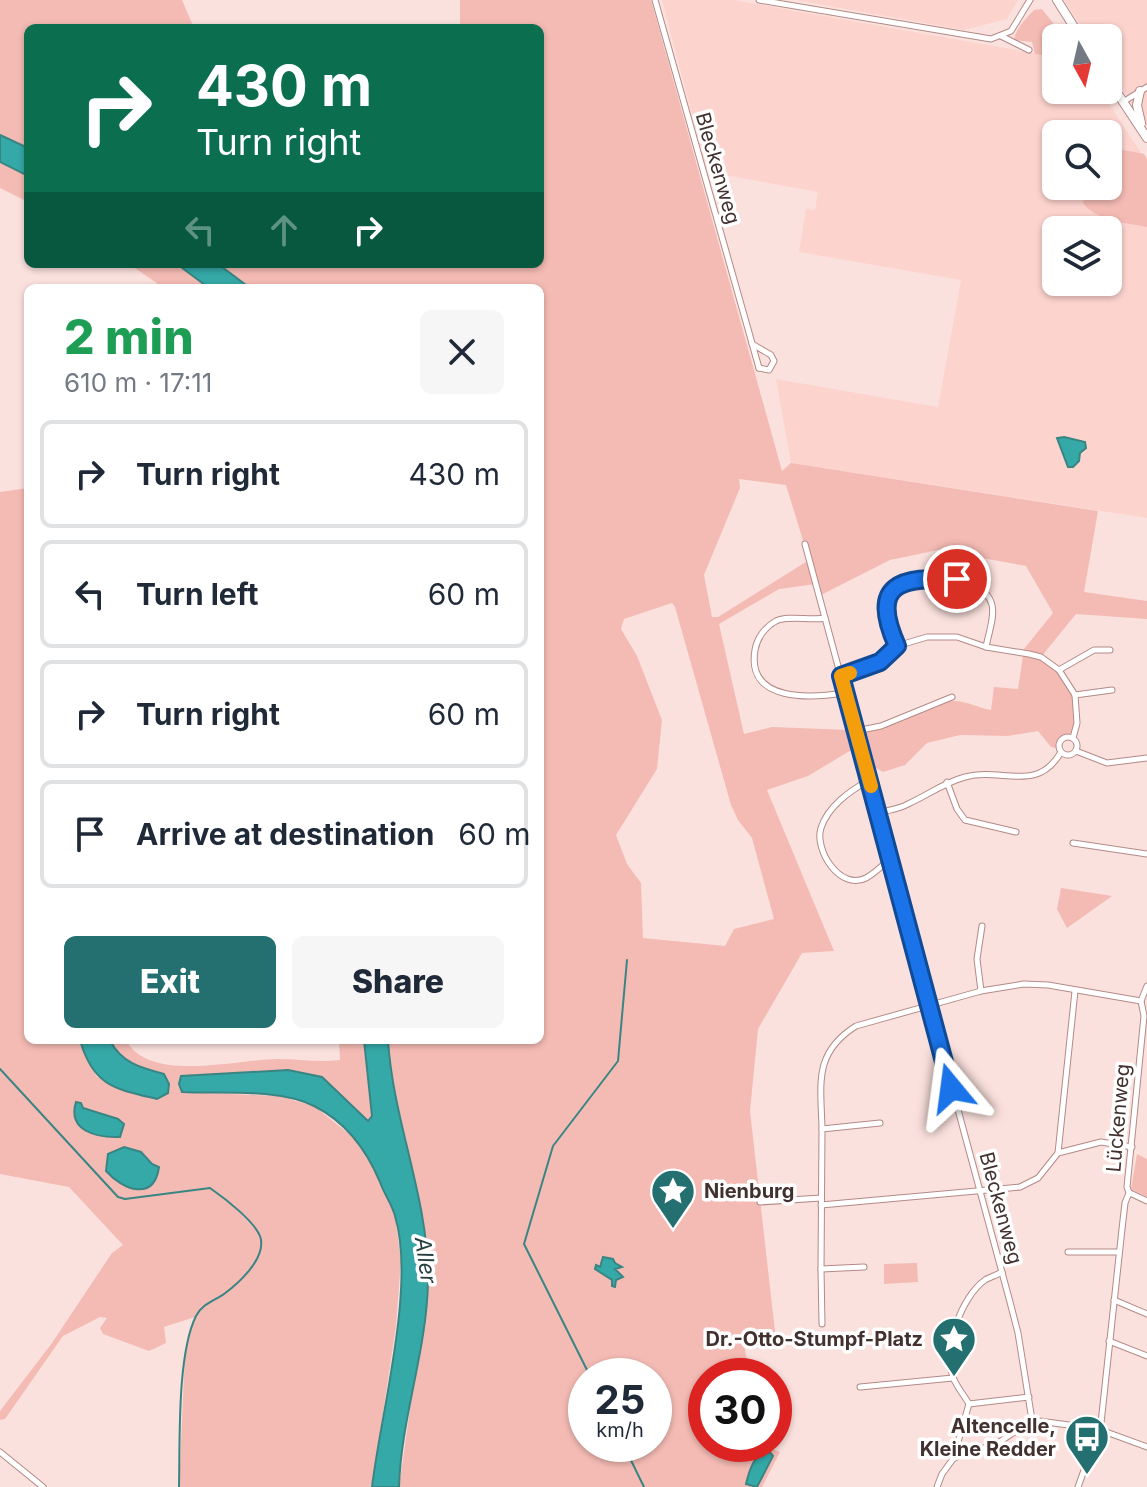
<!DOCTYPE html>
<meta charset="utf-8">
<style>
:root{--surface:#fff;--page:#f6f6f7;--text:#1f2937;--muted:#747a83;--line:#e0e1e3;--accent:#246f6f}
body{margin:0;font-family:Inter,sans-serif;background:var(--page);color:var(--text);height:100vh;display:flex;flex-direction:column;font-size:30px;white-space:nowrap}
*{box-sizing:border-box;margin:0}
p{font-size:26px;color:var(--muted)}
.icon{flex:none;width:44px;height:44px;fill:none;stroke:currentColor;stroke-width:2;stroke-linecap:round;stroke-linejoin:round}
.map{position:relative;flex:1;overflow:hidden}
.details{position:absolute;left:24px;top:284px;width:520px;height:760px;display:flex;flex-direction:column;background:var(--surface);border-radius:12px;box-shadow:0 2px 6px #0004}
.details>*{flex:none}
.banner{position:absolute;left:24px;top:24px;width:520px;height:244px;border-radius:12px;box-shadow:0 2px 6px #0004;background:#0b6e4f;color:#fff;overflow:hidden}
.needle{width:52px;rotate:172deg}
.tools{position:absolute;left:1042px;top:24px;display:grid;gap:16px}
.tools a{display:grid;place-items:center;width:80px;height:80px;border-radius:12px;background:var(--surface);box-shadow:0 2px 6px #0004;font-size:40px}
.speed{position:absolute;left:568px;top:1358px;display:flex;gap:16px;font-size:40px;font-weight:700;text-align:center}
.speed>*{display:grid;place-content:center;width:104px;height:104px;border-radius:50%;background:var(--surface);box-shadow:0 2px 6px #0004;line-height:1}
.speed small{font-size:20px;font-weight:400}
.speed .limit{border:12px solid #d22;background:#fff;color:#111}
.pin{position:absolute;display:grid;place-items:center;width:68px;height:68px;color:#fff;margin:-34px;border:4px solid #fff;border-radius:50%;box-shadow:0 2px 8px #0007}
.me{position:absolute;width:88px;margin:-44px;rotate:344deg;stroke-linejoin:round;filter:drop-shadow(0 0 6px #0008)}
.turn{display:flex;align-items:center;gap:28px;height:168px;padding:0 40px;font-size:36px}
.turn .icon{width:104px;height:104px;stroke-width:2.5}
.turn b{display:block;font-size:56px;line-height:68px}
.lanes{display:flex;align-items:center;height:76px;padding:0 40px;background:#0003;justify-content:center;gap:40px;direction:ltr}
.lanes .off{opacity:.35}
.round{display:grid;place-items:center;flex:none;width:84px;height:84px;border-radius:12px;background:var(--page)}
.summary{display:flex;align-items:center;justify-content:space-between;height:136px;padding:0 40px}
h1{font-size:48px;font-weight:800;line-height:60px;color:#1e9e55}
.primary-button{display:flex;gap:16px;margin-top:auto;padding:16px 40px}
.primary-button a{flex:1;height:92px;border-radius:12px;background:var(--accent);color:#fff;font-size:32px;font-weight:800;line-height:92px;text-align:center}
.primary-button a+a{background:var(--page);color:var(--text)}
ul{padding:0;list-style:none}
li{display:flex;align-items:center;gap:24px;height:108px;margin:0 16px 12px;padding:0 24px;border:4px solid var(--line);border-radius:12px}
li div{flex:1}
li b{display:block;font-size:30px}
li em{font-style:normal}
.map>svg:first-child{display:block}
.built{fill:#fdd3ce;fill-rule:evenodd}
.green{fill:#f4bbb4;fill-rule:evenodd}
.water{fill:#35a9a8;stroke:#398584;stroke-width:2}
.lines{fill:none;stroke-linecap:round;stroke-linejoin:round}
.stream{stroke:#398584;stroke-width:2}
.minor-casing{stroke:#b38a86;stroke-width:7}
.primary-casing{stroke:#b38a86;stroke-width:10}
.minor{stroke:#fff;stroke-width:5}
.primary{stroke:#fff;stroke-width:8}
.route-casing{stroke:#114b97;stroke-width:20}
.route{stroke:#1a73e8;stroke-width:14}
.slow{stroke:#f59e0b;stroke-width:14}
.labels{text-anchor:middle;dominant-baseline:central;stroke-width:7;stroke-linejoin:round;paint-order:stroke}
.street-label{font-size:20px;fill:#42312f;stroke:#fff}
.poi-label{font-size:20px;font-weight:bold;fill:#42312f;stroke:#fff;text-anchor:end}
.water-label{font-size:22px;font-style:italic;fill:#263f3e;stroke:#fff}
</style>
<div class="map">
<svg width="1147" height="1487" viewBox="0 0 1147 1487">
<rect width="100%" height="100%" fill="#fbe1dd"/>
<g class="built">
<path d="M662,0H734L1056,57V90H1100L1147,162V518L791,463L776,379L938,407L961,280L799,252L806,209L815,210L818,192L708,172L709,167L705,164ZM1056,134H1108V186H1056ZM1056,230H1108V282H1056Z"/>
<polygon points="795,0 1018,0 1007,19 964,30"/>
<polygon points="1064,0 1147,0 1147,127 1108,67 1108,38 1089,38"/>
</g>
<g class="green">
<polygon points="0,0 182,0 194,28 28,28 28,148 0,135"/>
<path d="M460,0H651L782,471L791,463L1098,511L1084,592L1147,601V619L1076,614L1041,657C1066,675 1086,702 1071,733L1060,737L1056,748L1051,747L1038,731L1008,736L960,735L927,743L905,765L883,772L871,765L863,733C890,725 927,699 954,701C966,701 979,708 991,710L994,687L1018,689L1024,649L1053,613L1026,566L938,550L890,560L819,596L816,584L779,589L719,624L744,734L772,727L850,730L853,749L808,776L767,790L834,951L802,953L758,1029L750,1111L776,1340L744,1343L749,1376H706V1444H759L780,1452L762,1487H399L428,1282C425,1200 393,1122 388,1040H540V288H250L218,264H540V28H460ZM739,479L786,485L809,560L718,617H712L704,575L740,488ZM672,603L675,607L731,805L738,820L752,838L774,919L734,929L725,946L643,938L641,883L627,864L616,835L657,769L662,720L637,656L621,629L624,619ZM586,1376H654V1444H586Z"/>
<path d="M1042,9L1065,38H1056V57L1035,54L1032,42L1014,40C1015,30 1027,17 1034,10Z"/>
<path d="M1108,147L1144,154L1147,159V227C1127,223 1096,221 1083,203L1087,186H1108Z"/>
<polygon points="0,163 28,176 28,202 0,188"/>
<polygon points="129,264 177,264 209,288 164,288"/>
<path d="M28,488V1040H80L97,1077L164,1074C141,1068 121,1063 110,1040H126C149,1084 238,1059 278,1059C299,1059 319,1063 340,1060L339,1040H364L372,1116L368,1121L322,1077L288,1070L182,1076V1092L278,1096L314,1106L353,1137L367,1152L377,1172L395,1216L401,1260L396,1326L372,1487H179L185,1353L195,1317L164,1327L166,1343L149,1351L103,1334L100,1328L107,1318L100,1317L63,1336L5,1419L0,1420V1411L52,1343L112,1253L123,1245L69,1187L0,1174V492ZM75,1107L118,1119L123,1129L120,1137C98,1138 73,1133 75,1107Z"/>
<polygon points="1061,888 1112,896 1067,928 1057,909"/>
<polygon points="1137,1154 1147,1159 1147,1197 1131,1189"/>
<polygon points="917,1263 918,1282 884,1284 884,1264"/>
</g>
<g class="water">
<polygon points="0,135 28,148 28,176 0,162"/>
<polygon points="177,264 218,264 250,288 209,288"/>
<polygon points="1064,437 1085,442 1086,448 1080,453 1079,461 1073,467 1068,467 1057,438"/>
<path d="M80,1040H110C121,1063 141,1068 164,1074L169,1084L168,1093L157,1099C115,1089 93,1086 80,1040Z"/>
<path d="M364,1040H388C393,1122 429,1199 428,1281C427,1350 401,1418 399,1487H372C381,1412 416,1285 395,1216C392,1204 384,1194 380,1182C367,1151 346,1122 314,1106C279,1088 221,1094 182,1092L179,1084L181,1076L288,1070L322,1077L368,1121L372,1116Z"/>
<path d="M76,1102L81,1103L83,1108L118,1119L124,1124L120,1137C97,1138 67,1131 76,1102Z"/>
<path d="M124,1147L141,1152L152,1164L159,1167C154,1202 123,1190 106,1171L108,1154Z"/>
<polygon points="603,1257 613,1259 615,1263 622,1267 615,1269 623,1277 616,1280 615,1287 612,1286 612,1280 595,1269 596,1265 600,1267"/>
<path d="M768,1450L773,1456L757,1487L746,1484C749,1471 754,1454 768,1450Z"/>
</g>
<g class="lines">
<g class="stream">
<path d="M0,1069L118,1197L125,1199L210,1188C223,1197 259,1224 261,1240C264,1260 239,1283 224,1294C214,1301 202,1304 196,1316C177,1354 180,1442 179,1487"/>
<polyline points="590,1376 524,1244 553,1146 618,1061 627,960"/>
<polyline points="623,1444 644,1487"/>
</g>
<g class="minor-casing">
<g id="minor">
<polyline points="655,0 759,368"/>
<polyline points="759,0 991,39 1011,31 1030,0"/>
<polyline points="1001,36 1029,50"/>
<polyline points="1123,102 1147,87"/>
<polyline points="752,344 771,355 774,361 769,370 759,368"/>
<polyline points="805,544 1010,1302 1018,1333 1032,1420"/>
<path d="M825,618C810,621 789,615 776,621C765,627 757,638 755,650C746,703 812,698 844,693"/>
<path d="M897,646C892,634 883,619 886,605C893,567 983,568 992,605C995,617 988,635 986,647"/>
<polyline points="1059,670 1075,695"/>
<polyline points="841,676 880,662 897,646 927,637 957,637 986,647 1029,654 1041,657 1059,670 1094,650 1110,650"/>
<polyline points="856,731 881,726 952,697"/>
<circle cx="1068" cy="746" r="9"/>
<polyline points="1073,738 1077,723 1075,695 1112,690"/>
<polyline points="1076,751 1107,763 1147,758"/>
<path d="M869,780C850,791 828,806 821,828C814,850 840,891 866,878C874,874 883,865 890,859"/>
<polyline points="947,782 957,809 965,820 1016,832"/>
<path d="M878,813C888,810 900,809 908,804C928,795 943,783 965,777C1002,767 1037,794 1061,752"/>
<polyline points="1073,843 1147,854"/>
<polyline points="981,991 977,959 982,926"/>
<path d="M822,1129C821,1084 813,1053 856,1026L981,991L1024,984L1048,985L1141,1001"/>
<polyline points="1058,1153 1101,1142 1132,1147"/>
<polyline points="1130,1193 1147,1201"/>
<polyline points="760,1202 821,1198"/>
<polyline points="821,1205 1020,1187 1038,1178 1058,1153 1075,991"/>
<polyline points="1068,1252 1119,1252"/>
<polyline points="864,1267 821,1269 822,1129 880,1123"/>
<polyline points="821,1269 822,1324"/>
<polyline points="1114,1300 1147,1314"/>
<polyline points="1109,1341 1147,1356"/>
<polyline points="860,1387 953,1378"/>
<path d="M969,1404C964,1395 956,1386 953,1377C943,1349 961,1297 985,1280C990,1277 997,1275 1002,1272"/>
<polyline points="1032,1420 1098,1429 1147,1447"/>
<polyline points="0,1452 43,1487"/>
<polyline points="953,1459 969,1450 992,1447 1032,1420"/>
<polyline points="937,1487 942,1474 953,1459 969,1404 1029,1397"/>
<polyline points="1078,1487 1101,1423 1122,1229 1125,1203 1129,1193 1127,1187 1144,1016 1141,1001 1147,986"/>
</g>
</g>
<g class="primary-casing">
<g id="primary">
<polyline points="1057,0 1081,38"/>
<polyline points="1108,79 1147,138"/>
<polyline points="1140,91 1137,105 1141,123"/>
</g>
</g>
<use href="#minor" class="minor"/>
<use href="#primary" class="primary"/>
</g>
<g class="lines">
<g class="route-casing">
<path id="route" d="M951,1088L841,676L880,662L897,646C869,583 900,577 957,579"/>
</g>
<use href="#route" class="route"/>
<polyline class="slow" points="850,673 841,676 871,786"/>
</g>
<defs>
<g id="sight-pin" transform="scale(2.3)"><path d="M0 17L-7.5 6A9.5 9.5 0 1 1 7.5 6Z" fill="#246f6f" stroke="#fff"/><path d="M0-6L1.8-2.2L6-1.7L2.9 1.2L3.7 5.4L0 3.3L-3.7 5.4L-2.9 1.2L-6-1.7L-1.8-2.2Z" fill="#fff"/></g>
<g id="bus-pin" transform="scale(2.3)"><path d="M0 17L-7.5 6A9.5 9.5 0 1 1 7.5 6Z" fill="#246f6f" stroke="#fff"/><path d="M-5-6H5V4H4V6H2V4H-2V6H-4V4H-5ZM-3.5-4V0h7V-4ZM-3.5 1.2v1.5H-2V1.2ZM2 1.2v1.5H3.5V1.2Z" fill="#fff"/></g>
</defs>
<g fill-rule="evenodd">
<use href="#sight-pin" x="673" y="1191"/>
<use href="#sight-pin" x="954" y="1339"/>
<use href="#bus-pin" x="1087" y="1437"/>
</g>
<g class="labels">
<g class="street-label">
<text transform="translate(718 168) rotate(74)">Bleckenweg</text>
<text transform="translate(1118 1118) rotate(-85)">Lückenweg</text>
<text transform="translate(1001 1208) rotate(75)">Bleckenweg</text>
</g>
<g class="poi-label">
<text x="704" y="1191" text-anchor="start">Nienburg</text>
<text x="923" y="1339">Dr.-Otto-Stumpf-Platz</text>
<text x="1056" y="1426">Altencelle,<tspan x="1056" dy="23">Kleine Redder</tspan></text>
</g>
<g class="water-label">
<text transform="translate(426 1260) rotate(82)">Aller</text>
</g>
</g>
</svg>
<div class="tools">
<a><svg class="needle" viewBox="-14 -14 28 28"><path d="M0-13l5 13h-10z" fill="#e53935"/><path d="M0 13l5-13h-10z" fill="#747a83"/></svg></a>
<a><svg class="icon" aria-label="search" viewBox="0 0 24 24"><circle cx="10" cy="10" r="6"/><path d="M15 15l6 6"/></svg></a>
<a><svg class="icon" aria-label="layers" viewBox="0 0 24 24"><path d="M12 4l9 5-9 5-9-5zM3 14l9 5 9-5"/></svg></a>
</div>
<div class="speed"><div>25<small>km/h</small></div><div class="limit">30</div></div>
<div class="pin" style="left:957px;top:579px;background:#d93025"><svg class="icon" aria-label="arrive" viewBox="0 0 24 24"><path d="M6 21V4h12l-3 4 3 4H6"/></svg></div>
<svg class="me" style="left:951px;top:1088px" viewBox="-20 -20 40 40"><path d="M0-17L14 15 0 8-14 15z" fill="#1a73e8" stroke="#fff" stroke-width="4"/></svg>
<div class="banner">
<div class="turn"><svg class="icon" aria-label="right" viewBox="0 0 24 24"><path d="M7 20v-9h11M14 6l5 5-5 5"/></svg><div><b>430 m</b>Turn right</div></div>
<div class="lanes"><svg class="icon off" aria-label="left" viewBox="0 0 24 24"><path d="M17 20v-9H6M10 6l-5 5 5 5"/></svg><svg class="icon off" aria-label="ahead" viewBox="0 0 24 24"><path d="M12 20V5M6 11l6-6 6 6"/></svg><svg class="icon" aria-label="right" viewBox="0 0 24 24"><path d="M7 20v-9h11M14 6l5 5-5 5"/></svg></div>
</div>
<section class="details">
<div class="summary"><div><h1>2 min</h1><p>610 m · 17:11</p></div><a class="round"><svg class="icon" aria-label="close" viewBox="0 0 24 24"><path d="M6 6l12 12M18 6L6 18"/></svg></a></div>
<ul>
<li><svg class="icon" aria-label="right" viewBox="0 0 24 24"><path d="M7 20v-9h11M14 6l5 5-5 5"/></svg><div><b>Turn right</b></div><em>430 m</em></li>
<li><svg class="icon" aria-label="left" viewBox="0 0 24 24"><path d="M17 20v-9H6M10 6l-5 5 5 5"/></svg><div><b>Turn left</b></div><em>60 m</em></li>
<li><svg class="icon" aria-label="right" viewBox="0 0 24 24"><path d="M7 20v-9h11M14 6l5 5-5 5"/></svg><div><b>Turn right</b></div><em>60 m</em></li>
<li><svg class="icon" aria-label="arrive" viewBox="0 0 24 24"><path d="M6 21V4h12l-3 4 3 4H6"/></svg><div><b>Arrive at destination</b></div><em>60 m</em></li>
</ul>
<div class="primary-button"><a>Exit</a><a>Share</a></div>
</section>
</div>
